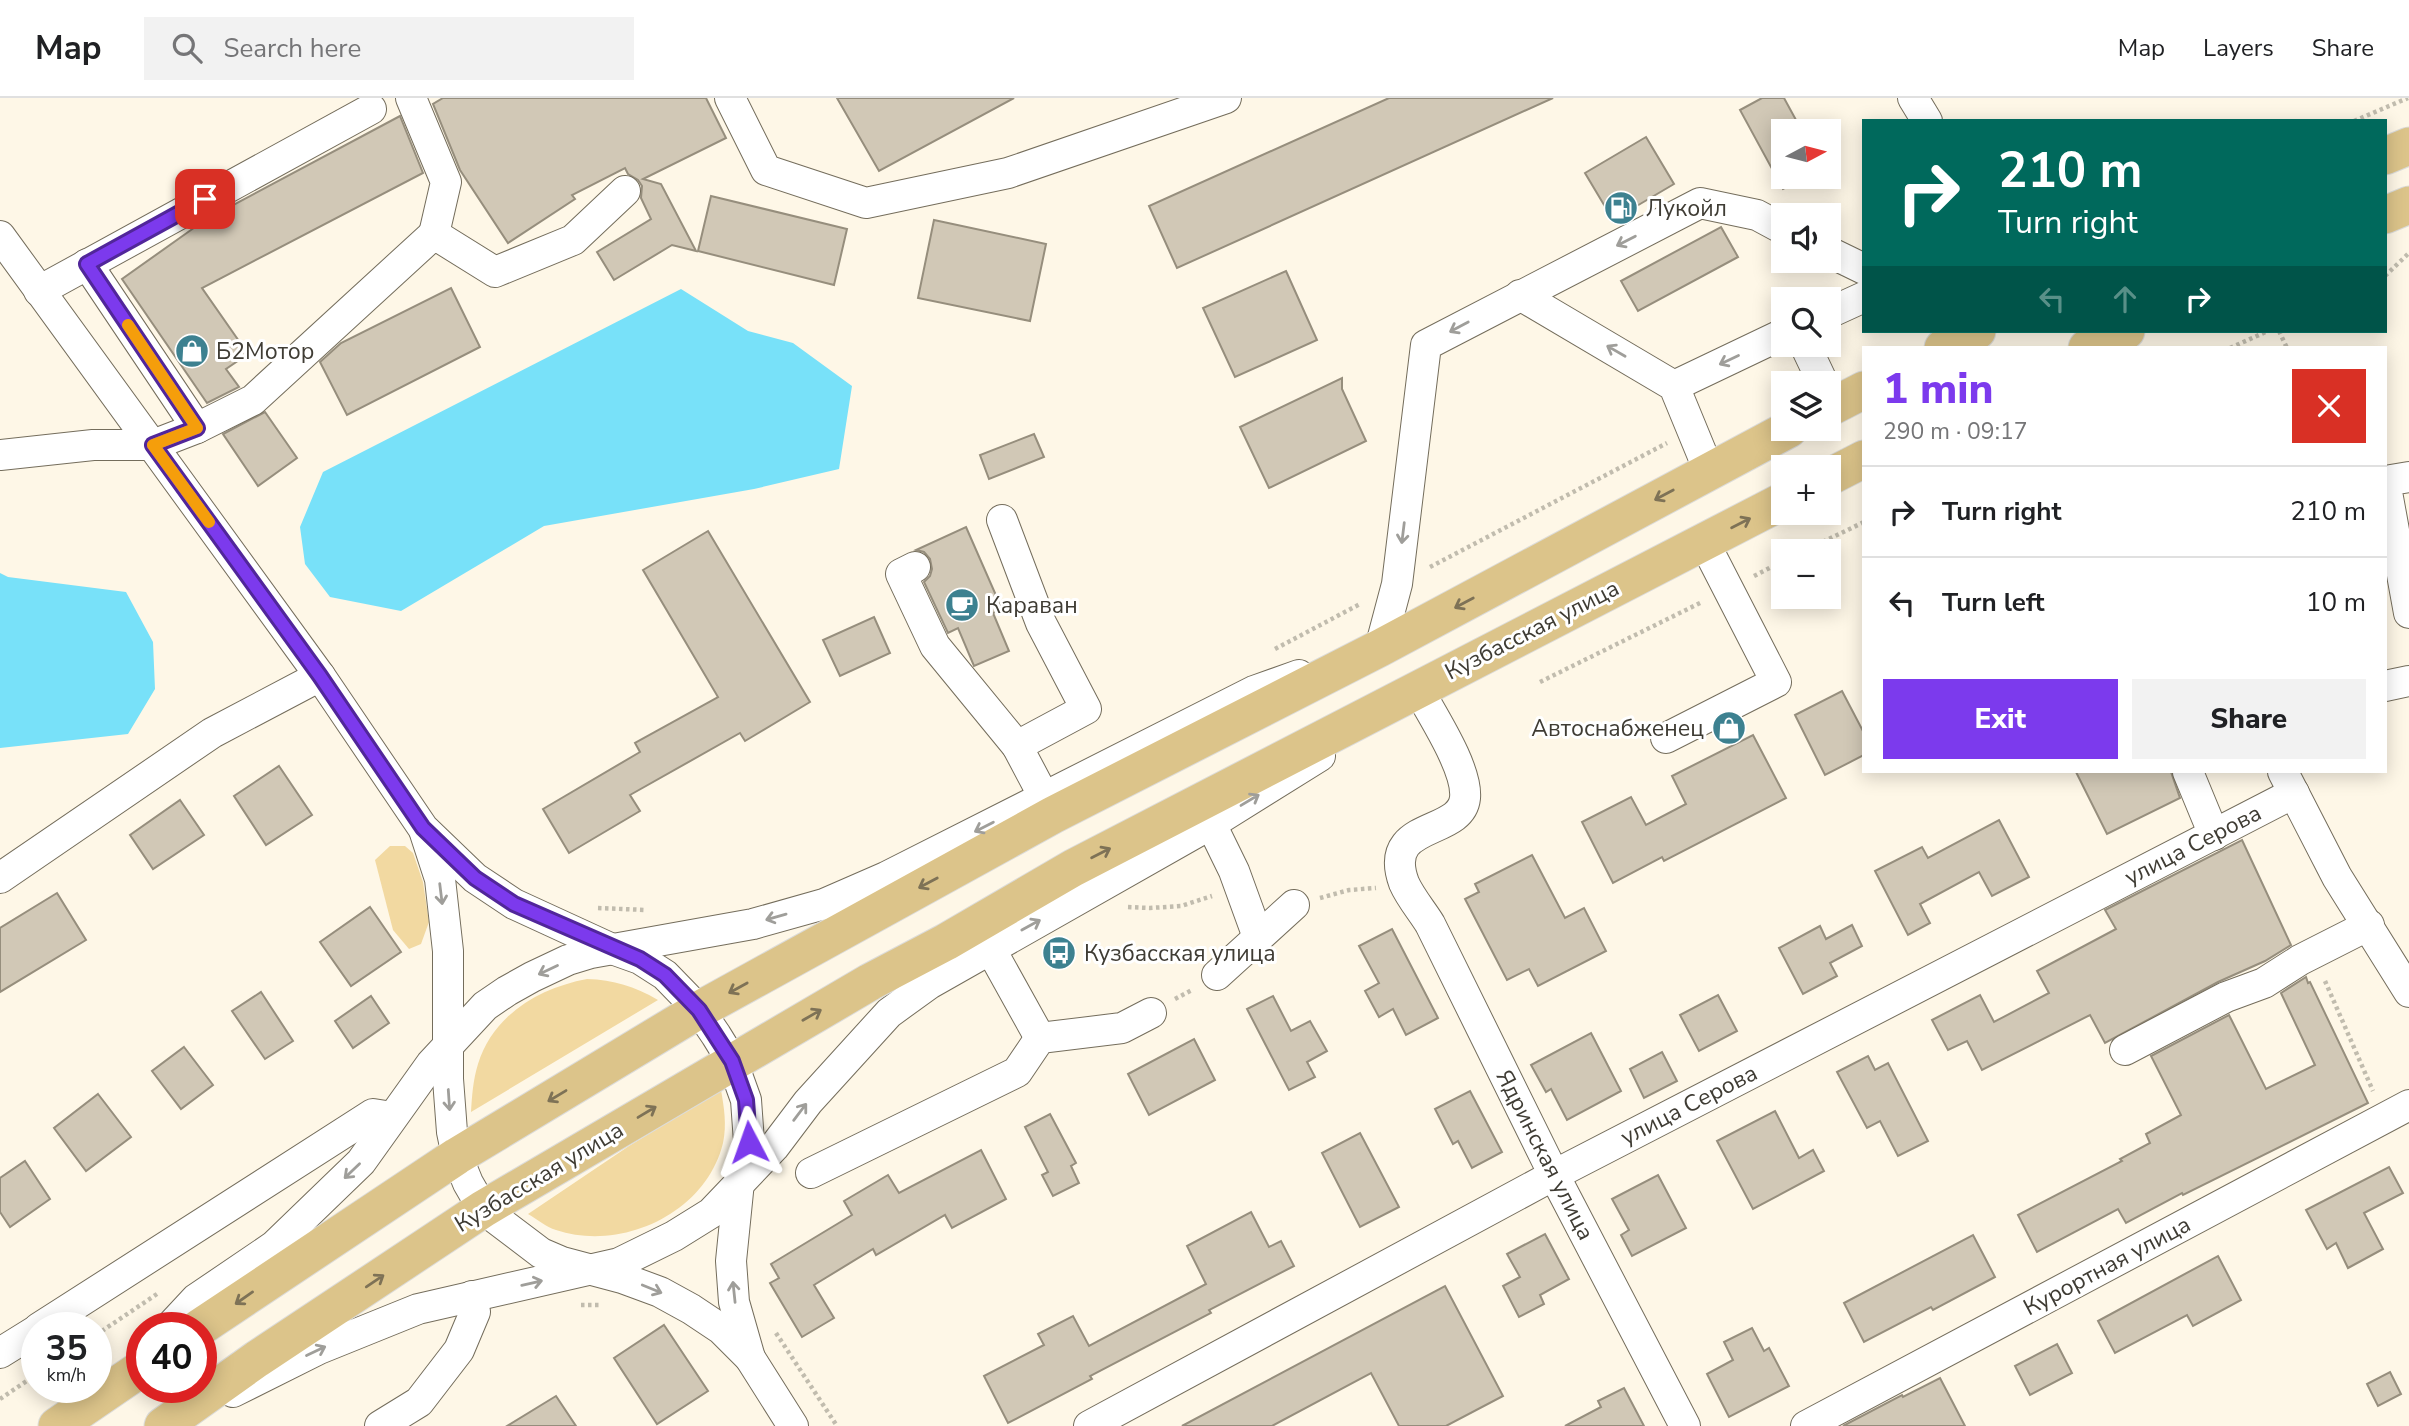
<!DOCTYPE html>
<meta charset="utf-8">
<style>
:root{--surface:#fff;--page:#f2f2f2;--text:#202124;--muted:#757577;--line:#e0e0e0;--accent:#7c3aed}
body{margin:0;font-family:"Nunito Sans",sans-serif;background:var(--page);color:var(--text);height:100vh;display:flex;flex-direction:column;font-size:26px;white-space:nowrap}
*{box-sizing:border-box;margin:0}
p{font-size:23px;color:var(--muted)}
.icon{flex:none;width:38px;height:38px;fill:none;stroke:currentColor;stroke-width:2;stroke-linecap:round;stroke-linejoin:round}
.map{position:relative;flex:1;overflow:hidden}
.panel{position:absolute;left:1862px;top:248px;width:525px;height:427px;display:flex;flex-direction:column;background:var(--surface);border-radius:0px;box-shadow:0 4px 18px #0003}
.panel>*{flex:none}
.hud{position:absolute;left:1862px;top:21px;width:525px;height:214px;border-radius:0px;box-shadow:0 4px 18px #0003;background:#00695c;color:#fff;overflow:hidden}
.needle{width:46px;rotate:83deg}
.controls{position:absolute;left:1771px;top:21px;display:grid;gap:14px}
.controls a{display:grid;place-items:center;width:70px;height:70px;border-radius:0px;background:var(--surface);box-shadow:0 4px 18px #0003;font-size:35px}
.speed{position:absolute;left:21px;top:1214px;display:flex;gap:14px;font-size:35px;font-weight:700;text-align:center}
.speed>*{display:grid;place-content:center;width:91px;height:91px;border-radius:50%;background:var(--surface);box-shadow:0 4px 18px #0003;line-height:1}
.speed small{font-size:18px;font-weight:400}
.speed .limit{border:10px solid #d22;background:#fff;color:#111}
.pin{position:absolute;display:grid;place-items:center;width:60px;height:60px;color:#fff;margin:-30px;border-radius:14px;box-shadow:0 4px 10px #0006}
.me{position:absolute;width:77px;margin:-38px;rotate:356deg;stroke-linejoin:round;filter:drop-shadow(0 0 5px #0008)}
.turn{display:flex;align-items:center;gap:24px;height:147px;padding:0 21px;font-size:32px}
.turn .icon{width:91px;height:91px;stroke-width:2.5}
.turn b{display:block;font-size:49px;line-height:60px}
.lanes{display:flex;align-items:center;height:66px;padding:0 21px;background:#0003;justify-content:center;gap:35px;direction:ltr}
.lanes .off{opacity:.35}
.round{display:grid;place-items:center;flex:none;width:74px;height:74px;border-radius:0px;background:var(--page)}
.overview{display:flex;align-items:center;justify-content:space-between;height:119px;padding:0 21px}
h1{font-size:42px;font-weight:800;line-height:52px;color:var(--accent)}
.button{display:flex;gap:14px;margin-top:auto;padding:14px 21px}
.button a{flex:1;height:80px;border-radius:0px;background:var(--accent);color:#fff;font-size:28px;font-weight:800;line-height:80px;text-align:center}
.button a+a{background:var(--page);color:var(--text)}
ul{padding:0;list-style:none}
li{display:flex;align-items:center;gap:21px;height:91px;padding:0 21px;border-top:2px solid var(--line)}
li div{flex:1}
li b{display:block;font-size:26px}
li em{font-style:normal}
header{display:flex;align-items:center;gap:42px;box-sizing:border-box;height:98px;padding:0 35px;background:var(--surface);border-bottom:2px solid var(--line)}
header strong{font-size:33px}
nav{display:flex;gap:38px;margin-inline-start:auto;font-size:24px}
.search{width:490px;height:63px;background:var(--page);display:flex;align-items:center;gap:18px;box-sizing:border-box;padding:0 24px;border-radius:0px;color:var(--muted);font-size:26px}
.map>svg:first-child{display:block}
.green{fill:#f2d9a1}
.water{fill:#78e1f9}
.building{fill:#d1c8b6;stroke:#968e7d;stroke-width:2}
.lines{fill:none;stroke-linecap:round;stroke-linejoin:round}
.minor-casing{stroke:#746d5c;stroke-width:32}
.major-casing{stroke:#dcdcda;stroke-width:39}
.path{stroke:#c1bcae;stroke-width:4.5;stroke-dasharray:3.5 3.5;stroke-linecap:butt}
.minor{stroke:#fff;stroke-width:30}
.major{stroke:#dcc48a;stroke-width:37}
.oneway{stroke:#9f9e9a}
.oneway2{stroke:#7e7256}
.route-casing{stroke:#51269a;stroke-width:18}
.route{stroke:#7c3aed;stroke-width:12}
.slow{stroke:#f59e0b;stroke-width:12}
.labels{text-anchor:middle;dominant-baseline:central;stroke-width:6;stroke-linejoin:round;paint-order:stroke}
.poi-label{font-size:23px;fill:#3f3c34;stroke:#fff;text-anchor:start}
.street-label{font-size:23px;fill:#3f3c34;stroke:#fff}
</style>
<header>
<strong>Map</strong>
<div class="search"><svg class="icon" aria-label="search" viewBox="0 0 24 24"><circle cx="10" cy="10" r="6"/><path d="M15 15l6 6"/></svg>Search here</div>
<nav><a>Map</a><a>Layers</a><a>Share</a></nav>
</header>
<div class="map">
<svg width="2409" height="1328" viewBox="0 0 2409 1328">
<rect width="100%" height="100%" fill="#fef7e7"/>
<g class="green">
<polygon points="390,748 405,748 413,755 423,784 429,824 421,846 409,851 393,832 375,762"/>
<path d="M587,881C614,882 634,888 658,902L471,1014C472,998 473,982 478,966C493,917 539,890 587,881Z"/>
<path d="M721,992C724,1009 727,1027 723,1045C706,1115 622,1154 556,1132C546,1129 537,1121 528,1116L629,1048Z"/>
</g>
<g class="water">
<polygon points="681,191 748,233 793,245 852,288 839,371 754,391 544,428 401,513 330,499 305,466 300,429 323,374"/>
<polygon points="0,475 8,479 126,494 153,544 155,591 128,636 0,650"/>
</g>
<g class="building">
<polygon points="443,0 706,0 726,40 643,81 661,86 696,153 672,147 614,182 597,154 651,121 641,100 642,88 638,82 628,76 625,70 572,97 575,101 508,145 460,72 433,6"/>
<polygon points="837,0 1014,0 879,73"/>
<polygon points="1389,0 1553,0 1177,170 1149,108"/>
<polygon points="1762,0 1784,0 1802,33 1783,33 1783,79 1806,79 1783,91 1740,12"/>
<polygon points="400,18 423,75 202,190 248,256 226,271 239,289 207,305 122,181 205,122"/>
<polygon points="1646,39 1674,86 1613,122 1585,75"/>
<polygon points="711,98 847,131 834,187 698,153"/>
<polygon points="934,122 1046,146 1030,223 918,200"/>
<polygon points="1721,129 1738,159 1638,213 1621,183"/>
<polygon points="1286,173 1317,242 1235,279 1203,210"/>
<polygon points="451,190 480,249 347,317 320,264 341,245"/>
<polygon points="1342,280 1342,291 1366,343 1269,390 1240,329"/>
<polygon points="265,314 297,360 258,388 223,336"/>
<polygon points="1034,336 1044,359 989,381 980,357"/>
<polygon points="966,429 1002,511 993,515 1009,553 974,568 958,530 948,535 924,484 930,478 932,471 930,461 924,454 916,452"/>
<polygon points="708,433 810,604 745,643 740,635 630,697 640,713 569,755 543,711 640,654 635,645 718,599 643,472"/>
<polygon points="874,519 890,555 840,578 823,542"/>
<polygon points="1842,593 1864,635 1864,657 1825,677 1795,617"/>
<polygon points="1753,637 1786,700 1664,763 1662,759 1613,785 1582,724 1631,699 1646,727 1686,706 1672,678"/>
<polygon points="279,668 312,717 266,747 234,698"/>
<polygon points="2076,674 2171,674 2180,700 2107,736"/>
<polygon points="180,702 204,737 153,771 130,737"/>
<polygon points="1999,722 2029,779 1992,798 1979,774 1920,806 1930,825 1908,837 1875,773 1922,749 1928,760"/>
<polygon points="2242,742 2291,847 2265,863 2218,884 2105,945 2090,917 1982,972 1967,943 1948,952 1932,922 1980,897 1994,924 2049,895 2037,873 2116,831 2105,812"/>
<polygon points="1532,757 1565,820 1584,810 1606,853 1538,888 1529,871 1507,882 1465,801 1479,794 1475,786"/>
<polygon points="57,795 86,842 0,894 0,830"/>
<polygon points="370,809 401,854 351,888 320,844"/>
<polygon points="1852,827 1862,848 1830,865 1837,878 1803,896 1779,850 1820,828 1826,841"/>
<polygon points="1392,831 1438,920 1406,937 1393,911 1379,919 1365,893 1379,885 1359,848"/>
<polygon points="2306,879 2308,885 2310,884 2368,1005 2183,1097 2182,1095 2126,1125 2118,1111 2037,1154 2018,1117 2122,1063 2120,1061 2150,1045 2146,1036 2181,1017 2151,958 2229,917 2266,991 2315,967 2281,895"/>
<polygon points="261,894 293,943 265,961 232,913"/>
<polygon points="1718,897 1737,933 1699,953 1680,917"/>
<polygon points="371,898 389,925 353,950 335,923"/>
<polygon points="1273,898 1291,933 1310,923 1327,953 1307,964 1315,979 1289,992 1247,911"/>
<polygon points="1591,935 1621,993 1567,1022 1551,991 1546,994 1531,967"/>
<polygon points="1194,941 1215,982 1149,1017 1128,976"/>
<polygon points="184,949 213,987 181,1011 152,973"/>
<polygon points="1662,954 1677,983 1644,1000 1630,971"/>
<polygon points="1868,958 1875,972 1888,965 1928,1043 1898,1058 1880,1023 1867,1030 1837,974"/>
<polygon points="1470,993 1502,1054 1472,1070 1458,1043 1453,1046 1435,1011"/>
<polygon points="98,996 131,1039 86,1073 54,1030"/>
<polygon points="1775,1013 1799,1060 1813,1052 1824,1073 1753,1111 1717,1043"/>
<polygon points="1050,1016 1076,1065 1071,1068 1079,1085 1053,1098 1042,1077 1048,1074 1025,1029"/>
<polygon points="1360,1035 1399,1109 1360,1129 1322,1055"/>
<polygon points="981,1052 1006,1101 952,1130 945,1117 876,1157 873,1151 814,1187 834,1220 802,1239 770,1185 779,1180 771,1166 852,1117 844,1103 888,1077 899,1095"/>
<polygon points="25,1063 50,1101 10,1129 0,1114 0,1080"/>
<polygon points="2389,1069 2403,1095 2364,1115 2383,1151 2348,1170 2336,1145 2327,1151 2306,1112"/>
<polygon points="1658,1077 1686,1130 1632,1158 1621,1137 1629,1132 1612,1101"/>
<polygon points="1251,1114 1269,1149 1281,1143 1294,1168 1209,1212 1211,1215 1090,1278 1092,1281 1008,1325 984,1278 1044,1247 1038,1236 1073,1218 1089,1248 1206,1186 1187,1148"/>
<polygon points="1545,1136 1569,1181 1540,1197 1544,1206 1519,1219 1503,1188 1520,1179 1507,1156"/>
<polygon points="1973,1137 1995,1179 1933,1212 1931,1209 1864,1244 1844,1205"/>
<polygon points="2218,1158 2241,1202 2193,1228 2187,1217 2115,1255 2098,1223"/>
<polygon points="1445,1188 1503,1298 1446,1328 1399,1328 1371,1275 1272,1328 1182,1328"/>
<polygon points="664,1227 708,1293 657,1326 614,1260"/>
<polygon points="1752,1230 1764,1253 1769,1250 1789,1288 1729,1319 1707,1276 1733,1262 1724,1244"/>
<polygon points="2057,1246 2072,1275 2030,1297 2015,1268"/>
<polygon points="2390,1274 2401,1296 2378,1308 2367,1286"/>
<polygon points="1940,1280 1965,1328 1843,1328 1902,1297 1903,1299"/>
<polygon points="1624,1290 1644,1328 1565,1328 1601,1309 1598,1303"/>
<polygon points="556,1298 576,1328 507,1328"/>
</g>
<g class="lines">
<g class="minor-casing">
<g id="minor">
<polyline points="411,0 446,84 434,136"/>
<polyline points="730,0 766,72 866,105 1008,75 1226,0"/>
<polyline points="1913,0 1927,23"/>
<polyline points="0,138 320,578 423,730 475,780 514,806 612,851 640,861 665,877 699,912 716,937 732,963 746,1002 749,1044 739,1084 731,1163 734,1204 750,1260"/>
<polyline points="1829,154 1864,171"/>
<polyline points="87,166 197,330"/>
<polyline points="39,193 371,11"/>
<polyline points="1520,197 1674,288 1709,373"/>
<polyline points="1829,215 1864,199"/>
<polyline points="1805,247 1823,285"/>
<polyline points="1674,288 1783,236"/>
<polyline points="0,357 93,347 153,347 197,330 253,302 434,136 495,174 573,142 625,93"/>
<polyline points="2409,379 2385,383 2409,515"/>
<polyline points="1002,422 1041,525 1086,611 1017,648 1044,699 1036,714"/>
<polyline points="915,469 901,476 935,548 1017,648"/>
<polyline points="1366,555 1380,550 1397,486 1426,247 1700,105 1757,117 1783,131"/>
<polyline points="2385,588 2409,583"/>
<path d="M1418,591C1432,617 1468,671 1465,700C1461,739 1381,722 1404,785C1410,799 1422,813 1430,826L1554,1077L1685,1328"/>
<polyline points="1666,640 1776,584 1704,444"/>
<polyline points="2188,674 2214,737"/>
<polyline points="2283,674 2337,779 2409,894"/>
<polyline points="1211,726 1234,773 1258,839"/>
<polyline points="425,735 440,781 448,853 448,981 452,1034 457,1058 468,1085 483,1111 541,1155 562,1164 622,1180 660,1194 691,1211 721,1231 750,1260 793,1328"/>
<polyline points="0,780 212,635 320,578"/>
<polyline points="990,850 1040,940"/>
<polyline points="1217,877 1294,807"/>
<polyline points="2125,952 2226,899 2264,885 2300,862 2369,827"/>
<polyline points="811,1075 1017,974 1040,940 1122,930 1151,915"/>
<polyline points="39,1230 373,1016 392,1019"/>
<polyline points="169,1230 196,1201 274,1148 361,1064 431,966 485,908 507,893 532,879 568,862 591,855 753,826 824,806 886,779 1254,593 1299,577"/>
<polyline points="0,1255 37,1232"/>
<polyline points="233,1294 319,1251 418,1211 619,1165 674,1138 711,1115 774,1049 808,1004 889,915 929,886 1211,726 1320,658"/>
<polyline points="380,1328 419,1304 459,1252 475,1214 472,1198"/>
<polyline points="1089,1328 1554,1077 2294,695"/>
<polyline points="1806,1328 2409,1007"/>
</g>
</g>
<g class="major-casing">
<g id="major">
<polyline points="2385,58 2409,48"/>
<polyline points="2385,117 2409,107"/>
<polyline points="1943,250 1977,233"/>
<polyline points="2087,250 2126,233"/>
<polyline points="1829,310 1864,292"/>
<polyline points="1829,379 1864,361"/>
<polyline points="199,1230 457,1058 699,912 1053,717 1380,550 1789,331"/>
<polyline points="57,1328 142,1270"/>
<polyline points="163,1328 257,1261 483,1111 870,884 946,844 1073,770 1783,403"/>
</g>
</g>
<g class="path">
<polyline points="2354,23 2408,0"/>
<polyline points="2385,178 2409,155"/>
<polyline points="2279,233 2287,250"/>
<polyline points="2230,250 2268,233"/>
<polyline points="1804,453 1864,424"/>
<polyline points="1430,469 1667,345"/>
<polyline points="1754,478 1783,463"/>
<polyline points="1275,551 1360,506"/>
<polyline points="1540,584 1702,504"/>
<polyline points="1320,800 1349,792 1376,790"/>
<polyline points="1128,809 1150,810 1181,808 1212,798"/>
<polyline points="598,810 646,812"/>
<polyline points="2325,883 2373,993"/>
<polyline points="1175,901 1192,892"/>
<polyline points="581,1207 601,1207"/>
<polyline points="776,1235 837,1328"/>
<polyline points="96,1237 157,1196"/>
<polyline points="0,1301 37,1276"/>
</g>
<use href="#minor" class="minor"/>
<use href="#major" class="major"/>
</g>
<defs><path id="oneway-shaft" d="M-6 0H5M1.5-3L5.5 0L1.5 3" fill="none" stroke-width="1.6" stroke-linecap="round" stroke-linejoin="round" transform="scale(1.75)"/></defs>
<g class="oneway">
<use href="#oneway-shaft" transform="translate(1626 143) rotate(153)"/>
<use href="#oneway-shaft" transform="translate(1459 229) rotate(152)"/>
<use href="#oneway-shaft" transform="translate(1616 253) rotate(-150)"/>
<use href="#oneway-shaft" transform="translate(1729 262) rotate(155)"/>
<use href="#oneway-shaft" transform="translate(1403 435) rotate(97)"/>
<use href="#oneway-shaft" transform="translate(1250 702) rotate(-31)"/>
<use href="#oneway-shaft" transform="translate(984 729) rotate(153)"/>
<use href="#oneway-shaft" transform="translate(441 796) rotate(83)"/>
<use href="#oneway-shaft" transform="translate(776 819) rotate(164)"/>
<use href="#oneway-shaft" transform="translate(1031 827) rotate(-29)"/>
<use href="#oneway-shaft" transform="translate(548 872) rotate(155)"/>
<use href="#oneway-shaft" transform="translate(449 1002) rotate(86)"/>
<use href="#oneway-shaft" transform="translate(800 1014) rotate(-53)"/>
<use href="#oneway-shaft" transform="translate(352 1073) rotate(136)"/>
<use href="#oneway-shaft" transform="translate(532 1185) rotate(-13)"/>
<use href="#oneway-shaft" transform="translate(652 1191) rotate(22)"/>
<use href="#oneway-shaft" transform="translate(734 1194) rotate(-96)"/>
<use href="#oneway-shaft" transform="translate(316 1253) rotate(-25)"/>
</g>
<g class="oneway2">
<use href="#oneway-shaft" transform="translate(1664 397) rotate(152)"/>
<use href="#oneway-shaft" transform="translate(1741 425) rotate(-27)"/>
<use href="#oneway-shaft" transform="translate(1464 505) rotate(152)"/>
<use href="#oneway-shaft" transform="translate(1101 755) rotate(-27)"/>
<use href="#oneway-shaft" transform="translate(928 785) rotate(152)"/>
<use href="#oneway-shaft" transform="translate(738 890) rotate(151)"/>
<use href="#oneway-shaft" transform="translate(812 917) rotate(-30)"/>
<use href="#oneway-shaft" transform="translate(557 998) rotate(149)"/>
<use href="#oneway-shaft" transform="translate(647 1014) rotate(-31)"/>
<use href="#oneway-shaft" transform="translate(375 1183) rotate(-34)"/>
<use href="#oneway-shaft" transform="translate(244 1200) rotate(145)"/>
</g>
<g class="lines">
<g class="route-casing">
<polyline id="route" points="205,101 87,166 197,330 153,347 320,578 423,730 475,780 514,806 640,861 665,877 699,912 732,963 746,1002 749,1044"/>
</g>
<use href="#route" class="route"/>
<polyline class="slow" points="128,227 197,330 153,347 209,424"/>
</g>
<defs>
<g id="fuel-disc" transform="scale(1.75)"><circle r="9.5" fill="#3d8190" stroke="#fff"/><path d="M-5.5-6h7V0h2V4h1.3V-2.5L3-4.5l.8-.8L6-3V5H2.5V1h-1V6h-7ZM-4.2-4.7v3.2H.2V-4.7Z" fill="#fff"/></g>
<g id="shop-disc" transform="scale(1.75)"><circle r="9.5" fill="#3d8190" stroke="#fff"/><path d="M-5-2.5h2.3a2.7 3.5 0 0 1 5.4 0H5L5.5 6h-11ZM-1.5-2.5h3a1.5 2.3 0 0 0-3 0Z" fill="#fff"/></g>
<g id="cafe-disc" transform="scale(1.75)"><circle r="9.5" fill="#3d8190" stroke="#fff"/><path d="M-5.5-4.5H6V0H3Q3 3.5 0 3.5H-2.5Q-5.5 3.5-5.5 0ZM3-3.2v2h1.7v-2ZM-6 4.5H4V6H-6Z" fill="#fff"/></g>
<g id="bus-disc" transform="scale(1.75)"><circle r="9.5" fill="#3d8190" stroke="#fff"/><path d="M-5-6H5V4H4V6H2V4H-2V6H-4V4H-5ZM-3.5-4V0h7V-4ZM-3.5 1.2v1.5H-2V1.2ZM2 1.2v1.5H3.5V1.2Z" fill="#fff"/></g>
</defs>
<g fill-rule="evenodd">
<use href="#fuel-disc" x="1621" y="110"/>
<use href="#shop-disc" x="192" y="253"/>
<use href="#cafe-disc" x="962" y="507"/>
<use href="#shop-disc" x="1729" y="630"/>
<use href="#bus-disc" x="1059" y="855"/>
</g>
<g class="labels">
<g class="poi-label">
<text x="1646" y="110">Лукойл</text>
<text x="216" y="253">Б2Мотор</text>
<text x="986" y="507">Караван</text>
<text x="1704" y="630" text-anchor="end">Автоснабженец</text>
<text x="1084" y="855">Кузбасская улица</text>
</g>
<g class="street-label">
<text transform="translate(1532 532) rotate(-27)">Кузбасская улица</text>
<text transform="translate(2193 747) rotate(-27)">улица Серова</text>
<text transform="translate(1689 1007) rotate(-27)">улица Серова</text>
<text transform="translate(1545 1057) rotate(63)">Ядринская улица</text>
<text transform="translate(539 1079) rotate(-31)">Кузбасская улица</text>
<text transform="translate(2107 1168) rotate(-28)">Курортная улица</text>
</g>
</g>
</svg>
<div class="controls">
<a><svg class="needle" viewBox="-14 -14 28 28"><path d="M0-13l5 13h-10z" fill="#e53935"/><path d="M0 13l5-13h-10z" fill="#757577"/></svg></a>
<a><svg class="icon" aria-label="sound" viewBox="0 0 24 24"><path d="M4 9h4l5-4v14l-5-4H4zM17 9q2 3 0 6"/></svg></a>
<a><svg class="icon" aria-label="search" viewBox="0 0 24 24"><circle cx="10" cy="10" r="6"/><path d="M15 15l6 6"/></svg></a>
<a><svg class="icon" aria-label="layers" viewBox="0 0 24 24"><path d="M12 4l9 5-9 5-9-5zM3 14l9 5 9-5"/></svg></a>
<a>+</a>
<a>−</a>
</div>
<div class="speed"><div>35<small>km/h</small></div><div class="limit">40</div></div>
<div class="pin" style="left:205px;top:101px;background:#d93025"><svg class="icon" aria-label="arrive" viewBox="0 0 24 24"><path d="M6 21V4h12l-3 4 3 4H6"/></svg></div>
<svg class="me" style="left:749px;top:1044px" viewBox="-20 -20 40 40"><path d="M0-17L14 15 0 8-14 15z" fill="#7c3aed" stroke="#fff" stroke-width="4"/></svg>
<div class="hud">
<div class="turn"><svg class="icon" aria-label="right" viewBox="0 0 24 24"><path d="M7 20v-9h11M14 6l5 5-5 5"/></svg><div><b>210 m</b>Turn right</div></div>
<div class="lanes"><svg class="icon off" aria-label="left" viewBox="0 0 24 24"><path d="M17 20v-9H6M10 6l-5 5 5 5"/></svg><svg class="icon off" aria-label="ahead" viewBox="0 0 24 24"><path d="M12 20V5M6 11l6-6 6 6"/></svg><svg class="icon" aria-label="right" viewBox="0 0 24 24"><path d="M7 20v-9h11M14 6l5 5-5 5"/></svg></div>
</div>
<section class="panel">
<div class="overview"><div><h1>1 min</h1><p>290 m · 09:17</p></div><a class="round" style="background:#d93025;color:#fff"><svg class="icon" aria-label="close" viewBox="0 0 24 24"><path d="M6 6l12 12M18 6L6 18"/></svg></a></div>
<ul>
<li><svg class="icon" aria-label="right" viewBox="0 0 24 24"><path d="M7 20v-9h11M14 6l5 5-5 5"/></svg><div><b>Turn right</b></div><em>210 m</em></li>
<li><svg class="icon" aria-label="left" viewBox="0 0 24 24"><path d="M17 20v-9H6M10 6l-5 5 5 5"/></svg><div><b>Turn left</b></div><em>10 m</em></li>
</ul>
<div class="button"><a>Exit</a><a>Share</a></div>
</section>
</div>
